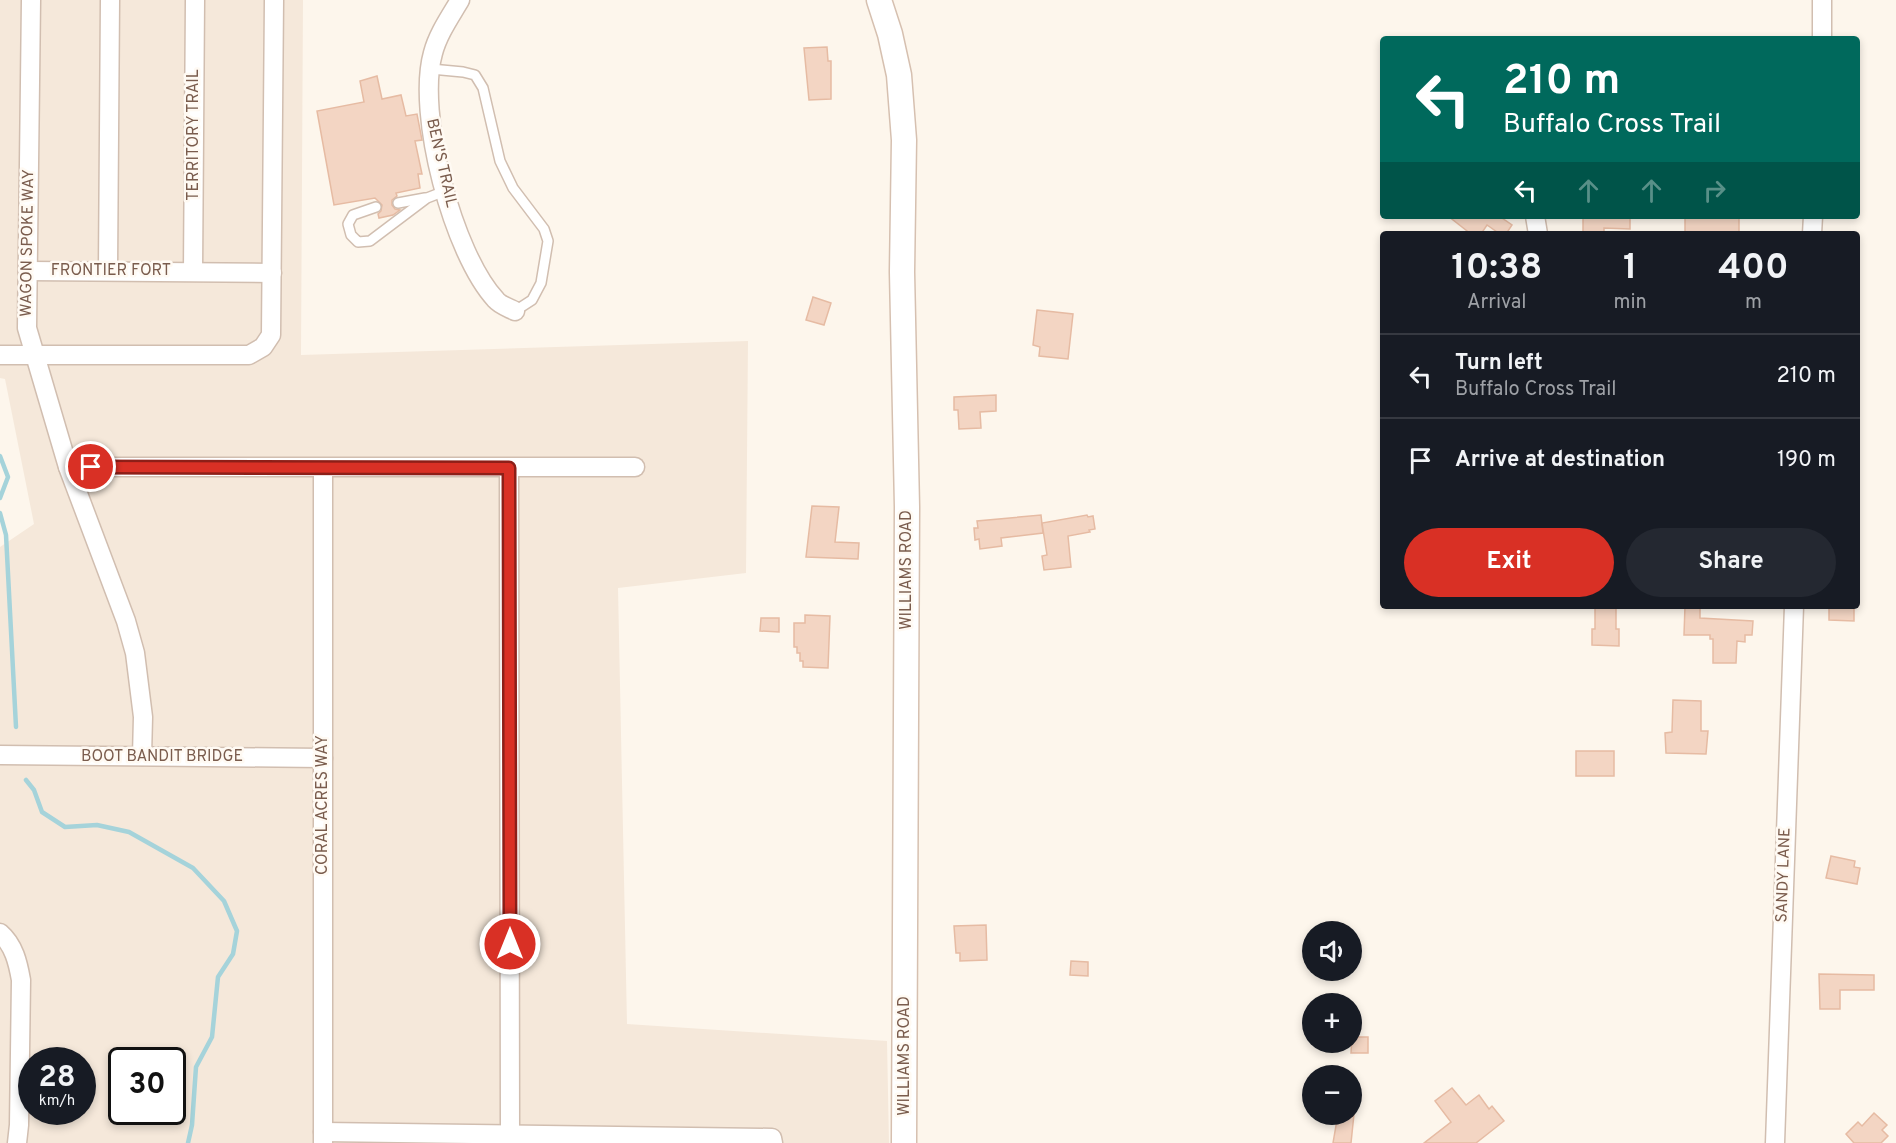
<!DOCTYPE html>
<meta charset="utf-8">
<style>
:root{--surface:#171b24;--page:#242831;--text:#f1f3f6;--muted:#9ea1a6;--line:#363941;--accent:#d93025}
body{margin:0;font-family:Overpass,sans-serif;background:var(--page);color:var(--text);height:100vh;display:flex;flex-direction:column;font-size:22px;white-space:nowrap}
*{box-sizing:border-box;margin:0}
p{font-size:20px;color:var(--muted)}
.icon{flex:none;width:33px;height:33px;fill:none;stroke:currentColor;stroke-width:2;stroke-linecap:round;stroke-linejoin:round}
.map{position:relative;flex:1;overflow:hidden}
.details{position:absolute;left:1380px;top:231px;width:480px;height:378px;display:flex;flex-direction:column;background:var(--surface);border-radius:6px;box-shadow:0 3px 9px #0003}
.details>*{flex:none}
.hud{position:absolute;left:1380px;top:36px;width:480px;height:183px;border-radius:6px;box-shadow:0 3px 9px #0003;background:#00695c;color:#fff;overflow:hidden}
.tools{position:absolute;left:1302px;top:921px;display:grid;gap:12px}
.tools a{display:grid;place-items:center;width:60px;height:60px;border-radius:50%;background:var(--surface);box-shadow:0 3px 9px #0003;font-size:30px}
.speed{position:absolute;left:18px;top:1047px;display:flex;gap:12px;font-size:30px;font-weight:700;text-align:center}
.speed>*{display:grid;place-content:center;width:78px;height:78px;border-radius:50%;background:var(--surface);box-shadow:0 3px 9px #0003;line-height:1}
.speed small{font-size:15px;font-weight:400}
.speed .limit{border:3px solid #111;border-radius:9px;background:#fff;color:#111}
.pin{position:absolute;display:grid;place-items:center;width:51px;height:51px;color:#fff;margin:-26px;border:3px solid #fff;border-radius:50%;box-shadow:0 2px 6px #0007}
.me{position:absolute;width:66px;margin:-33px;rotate:0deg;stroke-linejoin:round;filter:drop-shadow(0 0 4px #0008)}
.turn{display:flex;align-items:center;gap:21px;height:126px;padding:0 24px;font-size:27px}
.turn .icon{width:78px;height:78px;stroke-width:2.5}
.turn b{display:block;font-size:42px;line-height:51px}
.lanes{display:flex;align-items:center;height:57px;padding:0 24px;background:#0003;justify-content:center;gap:30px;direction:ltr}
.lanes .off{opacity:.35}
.eta{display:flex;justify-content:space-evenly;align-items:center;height:102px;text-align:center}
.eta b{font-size:36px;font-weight:700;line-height:42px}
.action{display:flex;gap:12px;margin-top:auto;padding:12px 24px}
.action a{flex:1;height:69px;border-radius:36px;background:var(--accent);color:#fff;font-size:24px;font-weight:700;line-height:69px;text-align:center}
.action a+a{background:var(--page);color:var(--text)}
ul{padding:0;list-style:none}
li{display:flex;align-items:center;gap:18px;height:84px;padding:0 24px;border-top:2px solid var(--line)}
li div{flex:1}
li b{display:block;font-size:22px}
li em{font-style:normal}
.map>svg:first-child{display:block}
.residential{fill:#f5e8da;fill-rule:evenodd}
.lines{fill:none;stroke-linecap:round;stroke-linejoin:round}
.stream{stroke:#a5d3da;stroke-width:4.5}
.building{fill:#f3d5c3;stroke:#e6bba3;stroke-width:1.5}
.lane-casing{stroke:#d1beb0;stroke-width:12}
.street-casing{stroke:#d1beb0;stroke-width:21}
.secondary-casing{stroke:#d6c0b0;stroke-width:27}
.lane{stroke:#fff;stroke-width:9}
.street{stroke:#fff;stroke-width:18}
.secondary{stroke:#fff;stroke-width:24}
.route-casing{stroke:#8d1f18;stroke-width:15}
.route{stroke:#d93025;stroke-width:10}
.labels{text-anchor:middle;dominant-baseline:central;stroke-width:5;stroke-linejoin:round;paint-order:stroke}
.street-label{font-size:16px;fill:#7a5c4d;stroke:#fffaf3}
</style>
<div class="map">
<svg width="1896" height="1143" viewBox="0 0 1896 1143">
<rect width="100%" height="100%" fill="#fdf6ec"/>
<path class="residential" d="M0,0H303L301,355L748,341L746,573L618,588L627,1024L887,1041L889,1143H0V547L34,524L5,379L0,378ZM32,1060H82V1112H32ZM122,1060H172V1112H122Z"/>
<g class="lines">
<g class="stream">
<polyline points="0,456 8,477 0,498"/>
<polyline points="0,513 6,535 16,727"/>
<polyline points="26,780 34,790 42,812 65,827 97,825 129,832 193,868 224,901 237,931 233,954 218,977 212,1037 196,1067 192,1125 188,1143"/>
</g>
</g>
<g class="building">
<polygon points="827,47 828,61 831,61 831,99 809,100 804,48"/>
<polygon points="377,76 382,99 401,95 406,116 417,114 422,140 415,141 422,174 418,174 420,188 396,193 397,196 392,200 392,205 395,209 400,210 393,215 379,218 378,214 381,211 382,205 375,198 334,205 317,111 364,102 360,81"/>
<polygon points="1448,216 1499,216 1512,225 1506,234 1500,234 1487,225 1481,234 1471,234"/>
<polygon points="1583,216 1630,216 1630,229 1604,228 1604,234 1583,234"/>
<rect x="1685" y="216" width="54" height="18"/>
<polygon points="813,297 831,303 824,325 806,320"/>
<polygon points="1037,310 1073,314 1068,359 1039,356 1040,347 1033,345"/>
<polygon points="996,395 996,411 980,412 981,428 959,429 958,410 954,410 954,397"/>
<polygon points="812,506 839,507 835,542 859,543 858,559 806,557"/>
<polygon points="1041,515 1043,533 1001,538 1002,546 980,549 979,539 975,540 974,528 978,528 977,521"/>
<polygon points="1087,515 1088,517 1093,516 1095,529 1089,530 1090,532 1068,536 1071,567 1044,570 1042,556 1047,555 1042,523"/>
<polygon points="1685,606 1700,607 1700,618 1753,621 1752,635 1745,635 1745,642 1737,641 1736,663 1713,663 1713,639 1710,639 1710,635 1684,635"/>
<polygon points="1829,606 1854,606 1854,621 1829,620"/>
<polygon points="1595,607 1616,608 1616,629 1619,629 1619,646 1592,645 1592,629 1595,629"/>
<polygon points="805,615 830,616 828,668 803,667 803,661 800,661 800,653 797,653 797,647 794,647 794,623 805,623"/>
<polygon points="761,618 779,618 779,632 760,631"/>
<polygon points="1673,700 1701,701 1701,731 1708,731 1706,754 1666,753 1665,733 1672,732"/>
<rect x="1576" y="751" width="38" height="25"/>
<polygon points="1831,856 1855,861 1854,867 1860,868 1857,884 1826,878"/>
<polygon points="986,925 987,960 960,961 960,953 956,953 954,926"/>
<polygon points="1071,961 1088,962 1088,976 1070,975"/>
<polygon points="1819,974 1874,975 1874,990 1840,990 1840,1009 1820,1009"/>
<polygon points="1352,1037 1368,1037 1368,1053 1351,1053"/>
<polygon points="1452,1088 1466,1105 1479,1095 1489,1109 1492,1106 1504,1121 1476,1143 1424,1143 1451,1122 1435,1101"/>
<polygon points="1874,1113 1887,1125 1882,1130 1888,1136 1881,1143 1854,1143 1846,1134 1858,1122 1862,1126"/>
<polygon points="1338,1114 1354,1114 1351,1143 1333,1143"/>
</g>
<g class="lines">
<g class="lane-casing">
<g id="lane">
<polyline points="431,69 463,72 475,75 483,88 500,161 513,188 544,229 548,241 541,283 532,300 515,311"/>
<polyline points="398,203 425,198"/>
<polyline points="376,207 353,215 348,224 351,235 358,242 370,241 427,198 445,191"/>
</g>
</g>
<g class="street-casing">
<g id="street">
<polyline points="31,0 27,328 68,467 126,621 135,653 143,717 142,756"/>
<path d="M460,0C450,17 438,34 433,53C416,113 453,254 496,300C500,305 509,308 515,311"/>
<polyline points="1822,0 1822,39"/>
<polyline points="1535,216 1538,234"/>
<polyline points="1812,234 1813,216"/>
<polyline points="108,270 110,0"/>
<polyline points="28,271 272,273"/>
<polyline points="193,271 195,0"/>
<polyline points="0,355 249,355 263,347 271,335 274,0"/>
<polyline points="68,467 635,467"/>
<polyline points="509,468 510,1134"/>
<polyline points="0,755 323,758"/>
<path d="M0,933C14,945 18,963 21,980L19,1125L17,1143"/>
<polyline points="323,1132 772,1138 773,1143"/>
<polyline points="323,1143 323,468"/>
<polyline points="1775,1143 1794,606"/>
</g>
</g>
<g class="secondary-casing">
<polyline id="secondary" points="879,0 890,34 899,75 904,140 902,272 907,507 904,1143"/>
</g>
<use href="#lane" class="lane"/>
<use href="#street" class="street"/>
<use href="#secondary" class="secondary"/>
</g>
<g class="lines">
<g class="route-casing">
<polyline id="route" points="91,467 509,468 510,944"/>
</g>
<use href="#route" class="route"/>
</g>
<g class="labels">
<g class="street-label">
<text transform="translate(194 135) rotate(-90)">TERRITORY TRAIL</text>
<text transform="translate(441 163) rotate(77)">BEN'S TRAIL</text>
<text transform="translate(28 243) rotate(-89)">WAGON SPOKE WAY</text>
<text x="111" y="271">FRONTIER FORT</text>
<text transform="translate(907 570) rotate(-90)">WILLIAMS ROAD</text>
<text x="162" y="757">BOOT BANDIT BRIDGE</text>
<text transform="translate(323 805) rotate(-90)">CORAL ACRES WAY</text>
<text transform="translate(1784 875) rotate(-88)">SANDY LANE</text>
<text transform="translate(905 1056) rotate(-90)">WILLIAMS ROAD</text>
</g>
</g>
</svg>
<div class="tools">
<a><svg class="icon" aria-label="sound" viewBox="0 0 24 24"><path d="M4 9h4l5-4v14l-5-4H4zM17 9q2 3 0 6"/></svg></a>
<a>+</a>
<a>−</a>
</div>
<div class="speed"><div>28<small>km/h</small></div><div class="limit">30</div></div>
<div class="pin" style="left:91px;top:467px;background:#d93025"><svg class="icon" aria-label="arrive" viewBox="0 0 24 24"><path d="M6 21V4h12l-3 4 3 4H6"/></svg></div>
<svg class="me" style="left:510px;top:944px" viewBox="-20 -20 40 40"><circle r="17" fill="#d93025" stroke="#fff" stroke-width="3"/><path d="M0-11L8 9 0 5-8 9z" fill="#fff"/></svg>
<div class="hud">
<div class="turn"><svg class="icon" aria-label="left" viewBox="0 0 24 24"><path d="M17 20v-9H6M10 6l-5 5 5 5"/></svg><div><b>210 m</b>Buffalo Cross Trail</div></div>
<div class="lanes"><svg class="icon" aria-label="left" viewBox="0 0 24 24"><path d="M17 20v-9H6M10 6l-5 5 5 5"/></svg><svg class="icon off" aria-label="ahead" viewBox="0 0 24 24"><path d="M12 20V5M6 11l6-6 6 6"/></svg><svg class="icon off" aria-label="ahead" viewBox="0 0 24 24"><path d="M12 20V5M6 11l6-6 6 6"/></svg><svg class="icon off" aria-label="right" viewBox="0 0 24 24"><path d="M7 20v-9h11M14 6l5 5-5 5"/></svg></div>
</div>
<section class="details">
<div class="eta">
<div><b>10:38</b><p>Arrival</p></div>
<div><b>1</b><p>min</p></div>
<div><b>400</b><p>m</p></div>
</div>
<ul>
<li><svg class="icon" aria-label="left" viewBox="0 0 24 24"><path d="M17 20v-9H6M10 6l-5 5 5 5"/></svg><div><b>Turn left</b><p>Buffalo Cross Trail</p></div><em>210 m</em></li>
<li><svg class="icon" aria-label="arrive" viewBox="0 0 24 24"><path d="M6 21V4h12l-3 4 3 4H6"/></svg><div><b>Arrive at destination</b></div><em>190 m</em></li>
</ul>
<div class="action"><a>Exit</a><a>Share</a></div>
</section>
</div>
